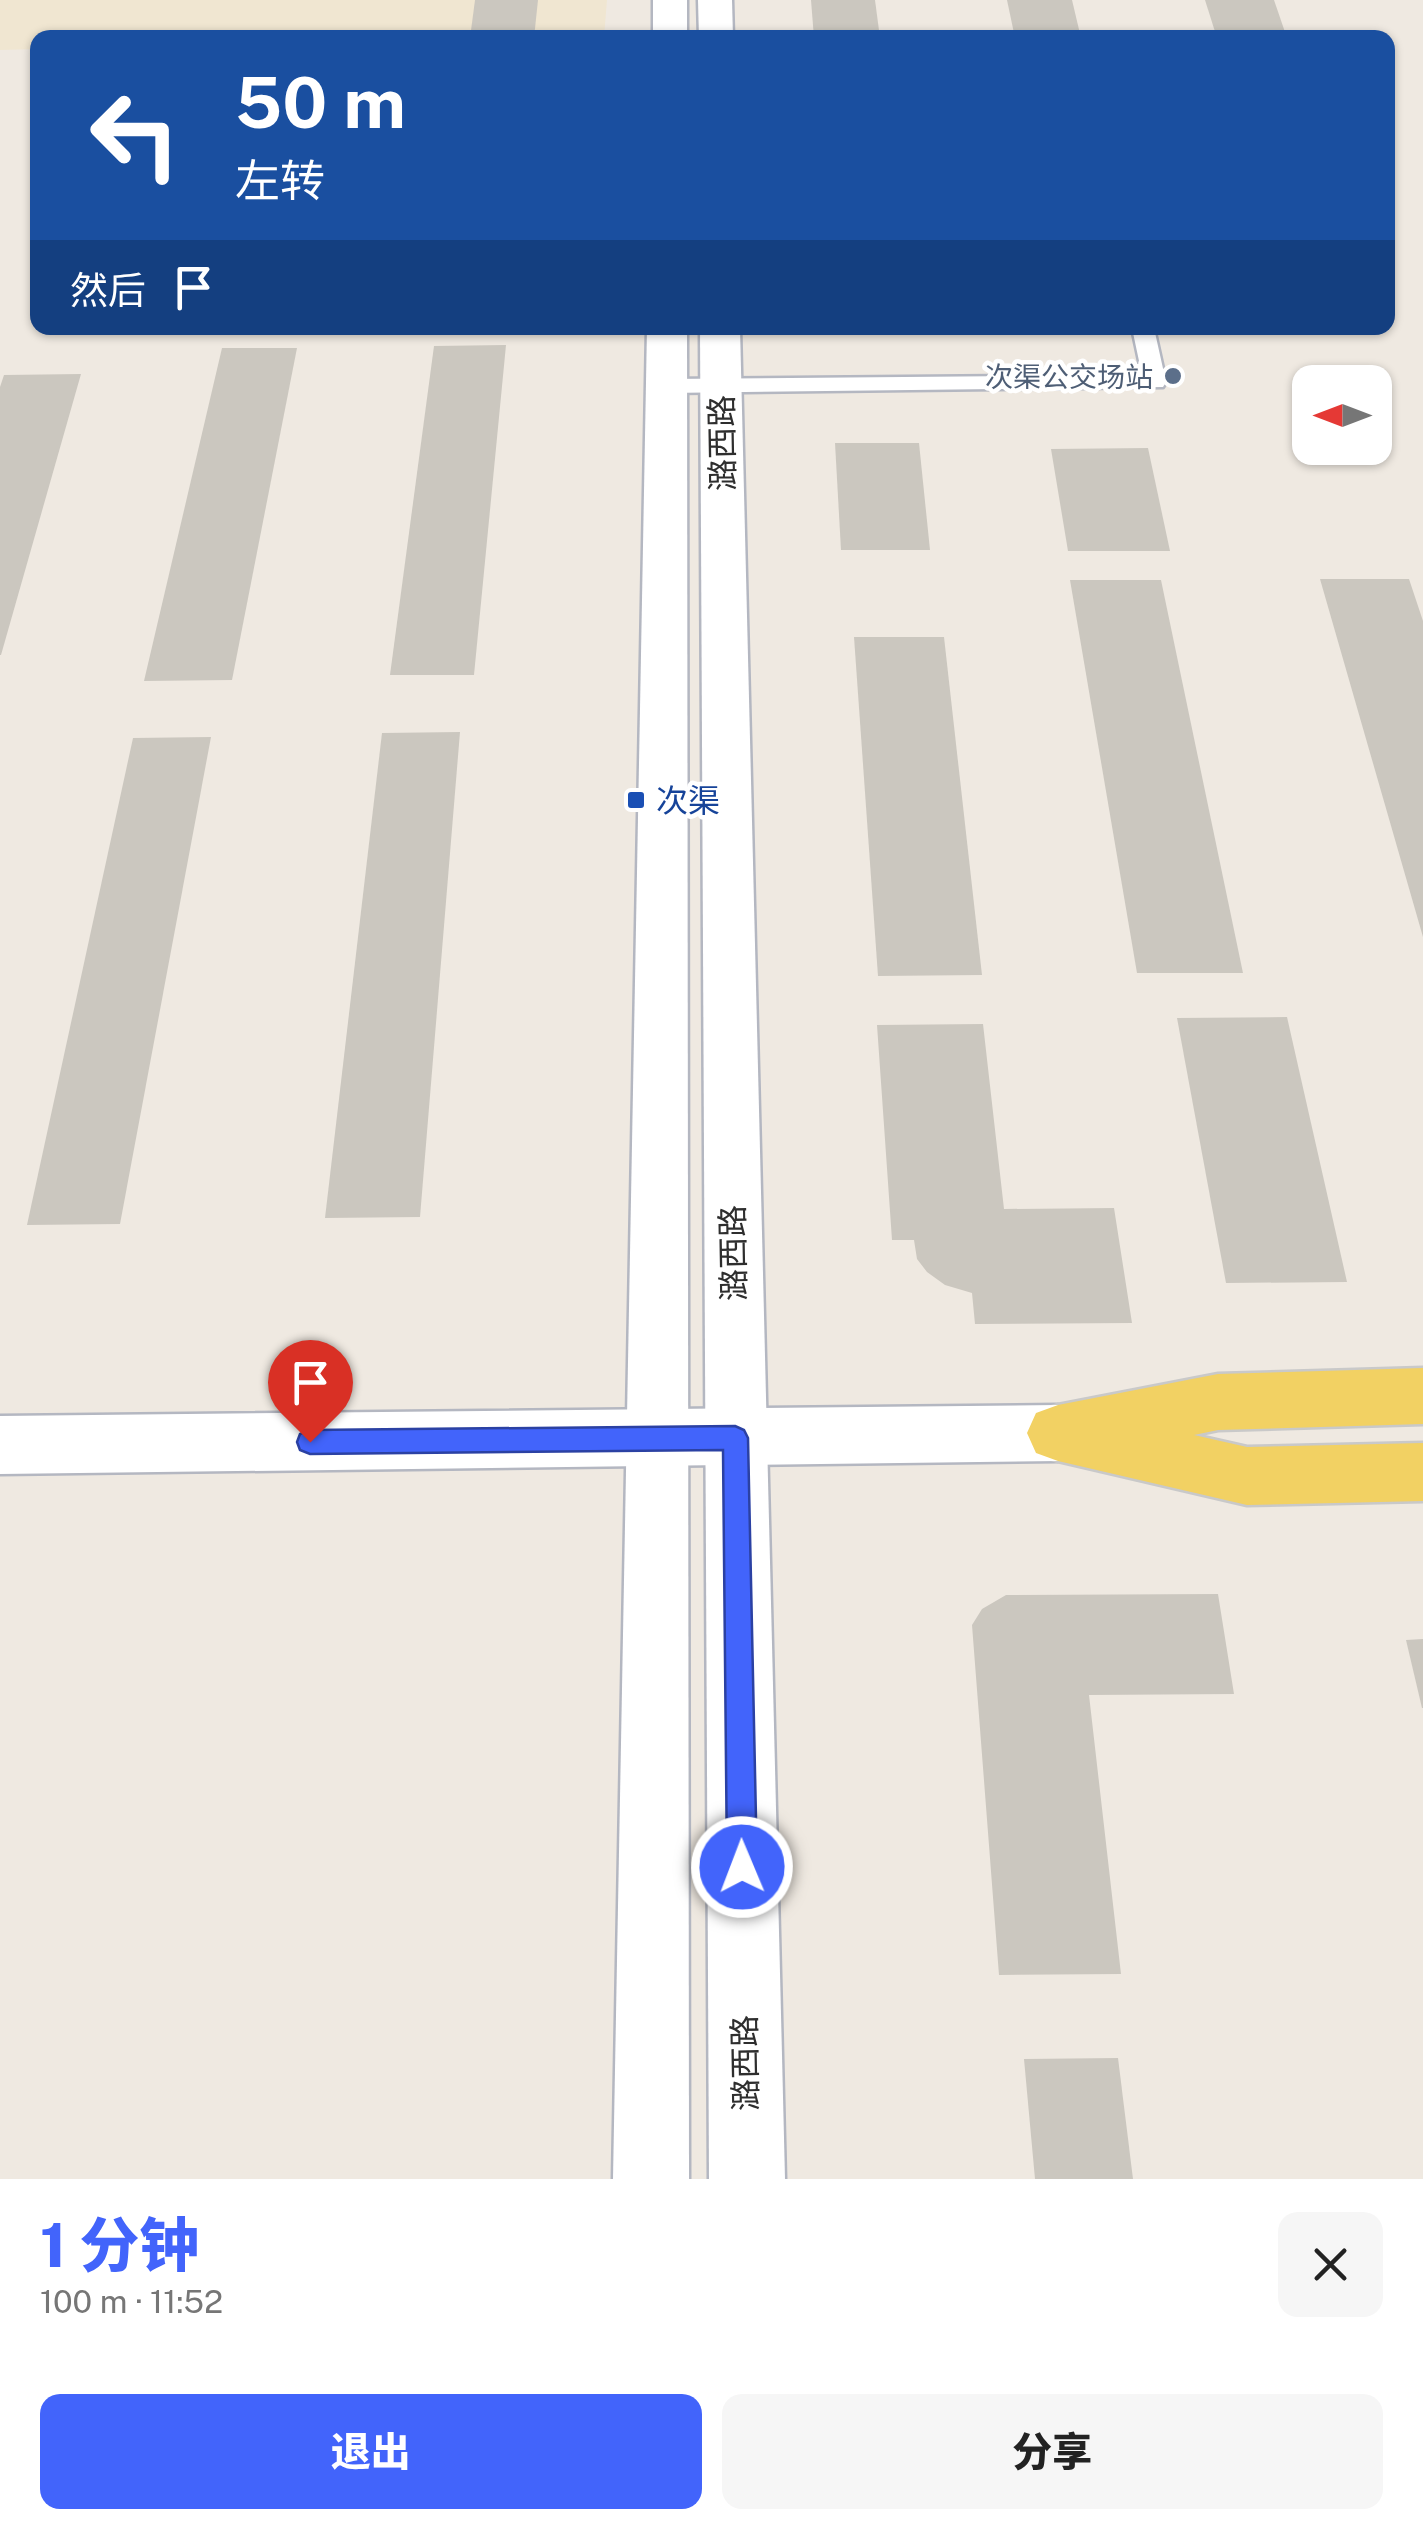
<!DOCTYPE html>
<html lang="zh">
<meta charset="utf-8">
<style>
:root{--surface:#fff;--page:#f6f6f6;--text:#222;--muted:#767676;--accent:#4264fb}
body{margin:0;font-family:"Public Sans","Noto Sans SC",sans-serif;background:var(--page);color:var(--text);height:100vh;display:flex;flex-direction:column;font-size:38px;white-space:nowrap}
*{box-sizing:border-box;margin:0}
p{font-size:32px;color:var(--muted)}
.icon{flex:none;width:55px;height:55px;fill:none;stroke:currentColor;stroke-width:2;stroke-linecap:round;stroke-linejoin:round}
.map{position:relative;height:2179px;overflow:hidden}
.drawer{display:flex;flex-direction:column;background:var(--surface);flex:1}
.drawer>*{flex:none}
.guide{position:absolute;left:30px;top:30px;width:1365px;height:305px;border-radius:20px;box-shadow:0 2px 8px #0004;background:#1a4fa0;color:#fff;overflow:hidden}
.needle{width:65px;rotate:270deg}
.buttons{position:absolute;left:1292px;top:365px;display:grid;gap:20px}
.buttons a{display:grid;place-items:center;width:100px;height:100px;border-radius:20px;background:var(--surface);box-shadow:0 2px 8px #0004;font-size:50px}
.pin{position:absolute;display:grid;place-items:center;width:85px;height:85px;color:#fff;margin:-102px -42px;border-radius:50% 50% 50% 0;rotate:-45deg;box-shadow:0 0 10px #0007}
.pin .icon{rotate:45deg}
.me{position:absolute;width:110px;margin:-55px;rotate:359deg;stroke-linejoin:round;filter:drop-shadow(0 0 8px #0008)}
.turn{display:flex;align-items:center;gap:35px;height:210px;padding:0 40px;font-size:45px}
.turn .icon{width:130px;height:130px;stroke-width:2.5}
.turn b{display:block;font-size:70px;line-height:85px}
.then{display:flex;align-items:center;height:95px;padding:0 40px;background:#0003;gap:20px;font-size:38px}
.round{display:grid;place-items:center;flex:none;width:105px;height:105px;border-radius:20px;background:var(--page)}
.head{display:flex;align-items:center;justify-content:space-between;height:170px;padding:0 40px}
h1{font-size:60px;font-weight:800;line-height:75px;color:var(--accent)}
.action{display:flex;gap:20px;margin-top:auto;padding:20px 40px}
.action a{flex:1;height:115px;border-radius:20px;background:var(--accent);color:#fff;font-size:40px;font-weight:800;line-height:115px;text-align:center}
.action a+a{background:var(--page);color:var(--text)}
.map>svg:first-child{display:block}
.education{fill:#f0e6d1}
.building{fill:#cbc7bf}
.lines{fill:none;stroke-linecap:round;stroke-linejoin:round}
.lane-casing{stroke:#b4b7c1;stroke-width:5}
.street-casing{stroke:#b4b7c1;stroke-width:5}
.secondary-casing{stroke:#b4b7c1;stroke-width:5}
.primary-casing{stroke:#c9c9c9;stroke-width:5}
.lane{fill:#fff;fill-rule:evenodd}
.street{fill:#fff;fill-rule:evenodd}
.secondary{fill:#fff;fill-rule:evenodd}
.primary{fill:#f2d163;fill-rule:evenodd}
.route{fill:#4264fb;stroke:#2b41a3;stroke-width:2.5}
.service-dot{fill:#5c6f8a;stroke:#fff;stroke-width:4}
.transit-dot{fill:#1a4fb4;stroke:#fff;stroke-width:4}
.labels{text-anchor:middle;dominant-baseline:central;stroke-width:9;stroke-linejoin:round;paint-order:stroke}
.far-service-label{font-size:28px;fill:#4e5e75;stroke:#fff;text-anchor:end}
.street-label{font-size:32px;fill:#2e2e2e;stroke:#fff}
.transit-label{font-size:32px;fill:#164399;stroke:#fff;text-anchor:start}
</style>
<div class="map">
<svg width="1423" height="2179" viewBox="0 0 1423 2179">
<rect width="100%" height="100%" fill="#efe9e1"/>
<polygon class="education" points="0,0 607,0 604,37 38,38 37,49 0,50"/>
<g class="building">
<polygon points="475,0 538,0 534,38 470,38"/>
<polygon points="811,0 875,0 880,38 814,38"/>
<polygon points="1007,0 1072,0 1081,38 1015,38"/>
<polygon points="1205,0 1274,0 1287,38 1217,38"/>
<polygon points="506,345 474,675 390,675 434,346"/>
<polygon points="222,348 297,348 232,680 144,681"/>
<polygon points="81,374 1,655 0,655 0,387 4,375"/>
<polygon points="835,443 919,443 930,550 841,550"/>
<polygon points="1148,448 1170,551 1068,551 1051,449"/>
<polygon points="1320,579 1409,579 1423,621 1423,937"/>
<polygon points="1070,580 1161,580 1243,973 1137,973"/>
<polygon points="854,637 944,637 982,975 878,976"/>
<polygon points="460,732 420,1217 325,1218 382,733"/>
<polygon points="211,737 120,1224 27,1225 133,738"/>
<polygon points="1287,1017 1347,1282 1226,1283 1177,1018"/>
<polygon points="983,1024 1004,1209 1114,1208 1132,1323 975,1324 972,1293 945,1285 927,1272 917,1259 914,1240 892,1240 877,1025"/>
<polygon points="1218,1594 1234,1694 1089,1695 1121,1974 999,1975 972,1625 982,1609 1006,1595"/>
<polygon points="1423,1639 1423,1708 1422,1708 1406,1640"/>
<polygon points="1118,2058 1133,2179 1035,2179 1024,2059"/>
</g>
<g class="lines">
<g class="lane-casing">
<polygon id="lane" points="1132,328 1154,328 1166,382 1163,387 666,393 655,386 666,379 1142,375"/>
</g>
<g class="street-casing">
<polygon id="street" points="1058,1405 1080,1413 1089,1433 1080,1453 1058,1461 0,1474 0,1416"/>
</g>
<g class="secondary-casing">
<g id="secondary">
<rect x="653" y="0" width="34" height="38"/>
<polygon points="698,0 732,0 733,38 699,38"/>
<polygon points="647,328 687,328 689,2179 613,2179"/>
<polygon points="700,328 740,328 785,2179 709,2179"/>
</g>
</g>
<g class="primary-casing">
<polygon id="primary" points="1423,1368 1423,1424 1218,1430 1194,1435 1247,1447 1423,1443 1423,1501 1247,1505 1058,1461 1036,1453 1027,1433 1036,1413 1058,1405 1218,1374"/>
</g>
<use href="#lane" class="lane"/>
<use href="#street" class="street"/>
<use href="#secondary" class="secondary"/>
<use href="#primary" class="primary"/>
</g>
<polygon class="route" points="735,1426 744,1430 748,1438 757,1867 752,1877 742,1882 732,1877 727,1867 723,1450 310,1454 300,1450 297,1442 300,1434 310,1430"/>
<circle class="service-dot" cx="1173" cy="376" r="10"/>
<rect class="transit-dot" x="626" y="790" width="20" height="20" rx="5"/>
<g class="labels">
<g class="far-service-label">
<text x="1153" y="376">次渠公交场站</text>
</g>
<g class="street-label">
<text transform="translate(722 443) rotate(-91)">潞西路</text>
<text transform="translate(733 1253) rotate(-91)">潞西路</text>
<text transform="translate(745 2063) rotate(-91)">潞西路</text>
</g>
<g class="transit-label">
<text x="656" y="800">次渠</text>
</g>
</g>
</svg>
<div class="buttons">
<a><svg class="needle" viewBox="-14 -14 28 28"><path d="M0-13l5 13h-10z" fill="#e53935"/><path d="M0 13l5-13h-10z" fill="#767676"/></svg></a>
</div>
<div class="pin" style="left:310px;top:1442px;background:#d93025"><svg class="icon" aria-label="arrive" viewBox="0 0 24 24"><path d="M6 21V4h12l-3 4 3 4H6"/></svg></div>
<svg class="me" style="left:742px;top:1867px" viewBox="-20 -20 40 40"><circle r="17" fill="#4264fb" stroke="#fff" stroke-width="3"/><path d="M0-11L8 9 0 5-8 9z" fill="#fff"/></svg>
<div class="guide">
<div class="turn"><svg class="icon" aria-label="left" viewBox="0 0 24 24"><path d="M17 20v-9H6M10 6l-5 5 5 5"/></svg><div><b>50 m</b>左转</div></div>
<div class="then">然后<svg class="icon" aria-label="arrive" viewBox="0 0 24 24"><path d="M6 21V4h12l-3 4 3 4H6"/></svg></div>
</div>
</div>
<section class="drawer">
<div class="head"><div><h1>1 分钟</h1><p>100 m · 11:52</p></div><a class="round"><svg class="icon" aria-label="close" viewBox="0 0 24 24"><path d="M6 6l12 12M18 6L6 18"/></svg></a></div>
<div class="action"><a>退出</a><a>分享</a></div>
</section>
